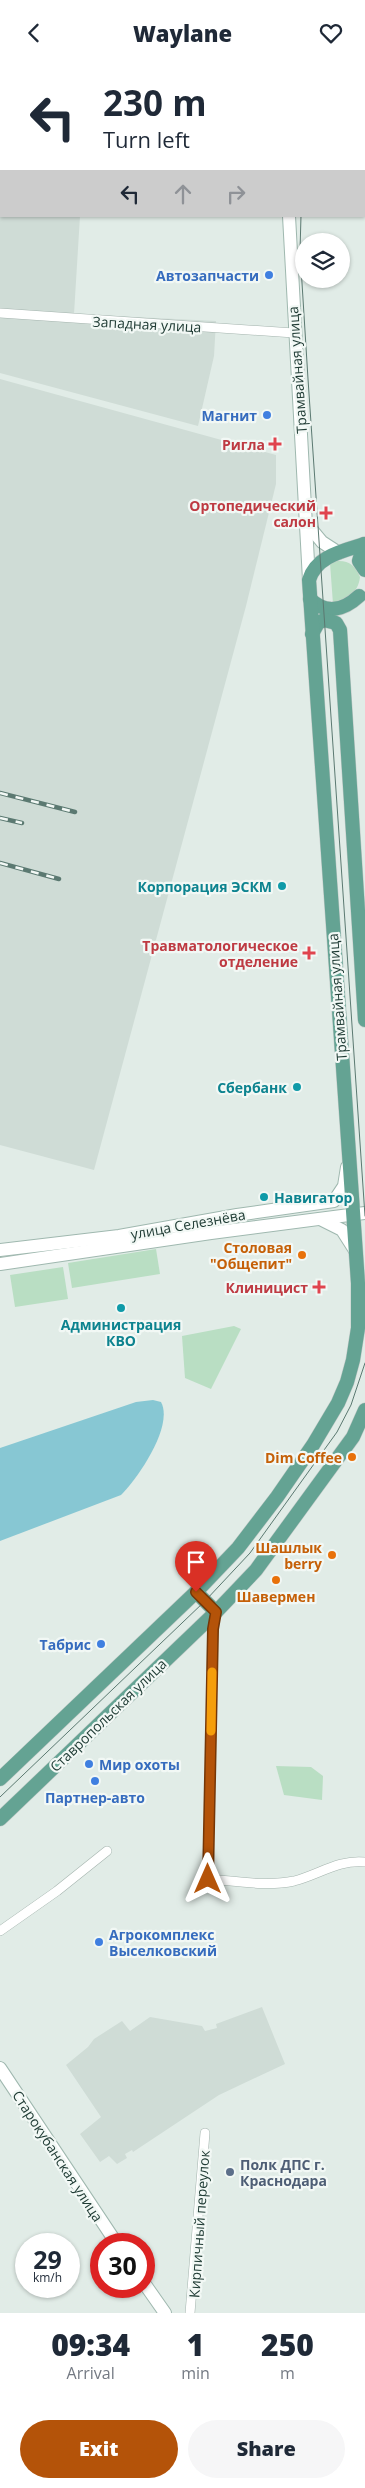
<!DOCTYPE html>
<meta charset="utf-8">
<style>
:root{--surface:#fff;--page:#f6f6f7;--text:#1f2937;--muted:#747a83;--accent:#b45309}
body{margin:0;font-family:"Open Sans",sans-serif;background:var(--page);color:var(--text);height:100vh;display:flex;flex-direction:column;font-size:19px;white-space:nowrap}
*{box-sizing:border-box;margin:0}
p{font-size:16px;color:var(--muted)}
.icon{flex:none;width:28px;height:28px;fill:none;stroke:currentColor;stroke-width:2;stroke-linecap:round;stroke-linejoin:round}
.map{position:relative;height:2248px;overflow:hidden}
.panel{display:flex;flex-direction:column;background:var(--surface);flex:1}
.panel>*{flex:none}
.banner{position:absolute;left:0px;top:0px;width:365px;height:152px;box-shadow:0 1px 4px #0004;background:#fff;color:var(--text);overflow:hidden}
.controls{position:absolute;left:295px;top:168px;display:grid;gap:10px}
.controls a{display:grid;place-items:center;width:55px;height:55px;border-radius:50%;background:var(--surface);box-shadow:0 1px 4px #0004;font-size:25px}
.speed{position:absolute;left:15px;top:2168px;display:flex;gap:10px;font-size:25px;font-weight:700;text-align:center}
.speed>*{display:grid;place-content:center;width:65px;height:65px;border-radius:50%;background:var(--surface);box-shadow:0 1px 4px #0004;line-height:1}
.speed small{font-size:12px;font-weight:400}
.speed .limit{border:8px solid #d22;background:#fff;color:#111}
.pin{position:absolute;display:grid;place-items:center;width:42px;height:42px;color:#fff;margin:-51px -21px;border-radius:50% 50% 50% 0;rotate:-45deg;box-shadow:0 0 5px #0007}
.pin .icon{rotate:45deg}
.me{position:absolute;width:55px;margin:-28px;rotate:0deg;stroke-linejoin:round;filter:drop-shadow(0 0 4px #0008)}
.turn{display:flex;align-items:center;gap:18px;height:105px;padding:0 20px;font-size:22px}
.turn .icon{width:65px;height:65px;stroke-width:2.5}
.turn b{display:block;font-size:35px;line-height:42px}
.lanes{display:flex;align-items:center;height:48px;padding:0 20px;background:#0003;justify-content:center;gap:25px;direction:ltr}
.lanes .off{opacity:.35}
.eta{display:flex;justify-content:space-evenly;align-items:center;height:85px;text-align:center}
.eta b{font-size:30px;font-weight:800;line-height:35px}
.cta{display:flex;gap:10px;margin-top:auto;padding:10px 20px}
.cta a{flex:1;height:58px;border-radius:30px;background:var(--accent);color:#fff;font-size:20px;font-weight:800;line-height:58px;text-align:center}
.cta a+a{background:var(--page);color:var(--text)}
header{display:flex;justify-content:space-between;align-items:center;height:65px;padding:0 20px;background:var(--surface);font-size:22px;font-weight:800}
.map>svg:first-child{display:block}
.built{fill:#cfdcd6}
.green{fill:#b9dec3}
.water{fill:#87c7d3}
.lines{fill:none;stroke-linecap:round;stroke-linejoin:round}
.street-casing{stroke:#a4b4ae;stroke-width:10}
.secondary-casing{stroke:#9fb8af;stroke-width:14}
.primary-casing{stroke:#c1c9c7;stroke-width:15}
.street{stroke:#fff;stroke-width:9}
.secondary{stroke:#fff;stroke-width:12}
.primary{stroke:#64a393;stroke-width:14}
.tram{stroke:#5b7971;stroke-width:1}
.rail-casing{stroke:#5b7971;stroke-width:4.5}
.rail{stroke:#f2f8f5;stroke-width:2.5;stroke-dasharray:8;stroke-linecap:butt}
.route-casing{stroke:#753606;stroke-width:12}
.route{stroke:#b45309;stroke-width:9}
.slow{stroke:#f59e0b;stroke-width:9}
.shop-dot{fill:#3f7fe0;stroke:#f2f8f5;stroke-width:2}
.health-dot{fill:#e0444e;stroke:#f2f8f5;stroke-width:2}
.culture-dot{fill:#0f9aa8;stroke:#f2f8f5;stroke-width:2}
.food-dot{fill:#e8710a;stroke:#f2f8f5;stroke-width:2}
.service-dot{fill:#5c6f8a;stroke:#f2f8f5;stroke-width:2}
.labels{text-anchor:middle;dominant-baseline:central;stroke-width:4.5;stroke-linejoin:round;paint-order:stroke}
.shop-label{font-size:14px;font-weight:bold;fill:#366cbe;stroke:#f2f8f5;text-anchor:end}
.street-label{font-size:14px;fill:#213d36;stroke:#f2f8f5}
.health-label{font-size:14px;font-weight:bold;fill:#be3a42;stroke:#f2f8f5;text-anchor:end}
.culture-label{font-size:14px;font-weight:bold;fill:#0d838f;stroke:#f2f8f5;text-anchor:end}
.food-label{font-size:14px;font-weight:bold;fill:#c56008;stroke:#f2f8f5;text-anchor:end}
.service-label{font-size:14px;font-weight:bold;fill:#4e5e75;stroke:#f2f8f5;text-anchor:start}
</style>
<header><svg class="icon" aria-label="back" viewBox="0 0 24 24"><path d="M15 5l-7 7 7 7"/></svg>Waylane<svg class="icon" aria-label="heart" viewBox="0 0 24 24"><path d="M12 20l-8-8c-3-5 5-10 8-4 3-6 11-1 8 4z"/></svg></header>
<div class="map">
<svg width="365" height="2248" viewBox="0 0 365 2248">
<rect width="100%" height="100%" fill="#e1ece7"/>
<g class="built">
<polygon points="0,136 1,151 80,151 74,249 216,256 214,291 198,361 0,308"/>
<polygon points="0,314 276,390 276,419 246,541 94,1105 0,1080"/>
<polygon points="262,1942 285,1999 219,2030 133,2087 132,2085 125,2089 127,2093 117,2099 109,2091 100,2097 80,2069 101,2052 66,2000 88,1982 94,1974 122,1956 130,1966 150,1952 202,1961 205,1966 217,1963 216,1959"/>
</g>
<g class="green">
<path d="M336,496C349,495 355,500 360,512C358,529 347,533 333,539L330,498Z"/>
<polygon points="156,1184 160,1209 72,1223 68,1198"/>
<polygon points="63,1202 68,1234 15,1242 10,1210"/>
<polygon points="234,1261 241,1264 211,1324 185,1313 182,1271"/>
<polygon points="276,1701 311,1702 323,1711 322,1735 284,1730"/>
</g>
<path class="water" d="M153,1335L161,1337C174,1361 138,1413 121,1430L0,1476V1383L136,1337Z"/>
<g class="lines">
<g class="street-casing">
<g id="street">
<polyline points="69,0 70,1"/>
<polyline points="327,1 327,0"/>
<polyline points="0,132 1,132"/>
<polyline points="0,248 294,268"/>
<path d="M216,1547L213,1563L208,1814C235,1816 267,1822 294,1816C318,1810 339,1794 365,1797"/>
<polyline points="0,1866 57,1826 107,1786"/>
<polyline points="190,2248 205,2068"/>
</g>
</g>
<g class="secondary-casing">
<g id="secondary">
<polyline points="217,0 219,1"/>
<polyline points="289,151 309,515"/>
<polyline points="307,459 322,477 339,488"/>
<polyline points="320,1154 342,1165 356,1187"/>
<polyline points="0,1185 119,1171 237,1150 334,1136 344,1121 347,1102"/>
<polyline points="0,1199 211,1168 365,1148"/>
<polyline points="0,2003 117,2179"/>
<polyline points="144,2218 165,2248"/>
</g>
</g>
<g class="primary-casing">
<g id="primary">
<polyline points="364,479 359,496 365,505"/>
<path d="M310,534C326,550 344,545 359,531"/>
<polyline points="312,569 318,558 324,555 336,558 340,565 365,955"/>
<polyline points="196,1527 216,1547"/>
<path d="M0,1714L196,1527L238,1483L277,1432L313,1380L338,1338L347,1317L353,1295L358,1263V1218L309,515C316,491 343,486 365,479"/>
<polyline points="0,1754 216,1547 256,1505 353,1372 365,1345"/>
</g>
</g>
<use href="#street" class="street"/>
<use href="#secondary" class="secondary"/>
<use href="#primary" class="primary"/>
<g class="tram">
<polyline points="201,0 203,1"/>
<polyline points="340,1 340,0"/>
<polyline points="301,151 300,186 308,314 365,1151"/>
<polyline points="0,1732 205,1536 250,1488 337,1367 351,1340 365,1298"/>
</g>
<g class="rail-casing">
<g id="rail">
<polyline points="0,728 75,747"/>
<polyline points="0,753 22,758"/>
<polyline points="0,798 59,814"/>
</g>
</g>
<use href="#rail" class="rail"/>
</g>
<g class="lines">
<g class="route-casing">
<polyline id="route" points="196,1527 216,1547 213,1564 208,1814"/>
</g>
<use href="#route" class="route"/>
<polyline class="slow" points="211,1666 212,1607"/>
</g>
<g class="shop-dot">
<circle cx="269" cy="210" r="5"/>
<circle cx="267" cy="350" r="5"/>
<circle cx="101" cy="1579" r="5"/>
<circle cx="89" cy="1699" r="5"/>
<circle cx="95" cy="1716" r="5"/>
<circle cx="99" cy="1877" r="5"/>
</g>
<g class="health-dot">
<path d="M272.5 371.5h5v5h5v5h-5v5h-5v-5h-5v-5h5z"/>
<path d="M323.5 440.5h5v5h5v5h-5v5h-5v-5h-5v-5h5z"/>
<path d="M306.5 880.5h5v5h5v5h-5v5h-5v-5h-5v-5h5z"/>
<path d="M316.5 1214.5h5v5h5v5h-5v5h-5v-5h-5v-5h5z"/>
</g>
<g class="culture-dot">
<circle cx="282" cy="821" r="5"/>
<circle cx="297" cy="1022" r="5"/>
<circle cx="264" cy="1132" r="5"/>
<circle cx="121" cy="1243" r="5"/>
</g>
<g class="food-dot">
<circle cx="302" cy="1190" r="5"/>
<circle cx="352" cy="1392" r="5"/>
<circle cx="332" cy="1490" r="5"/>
<circle cx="276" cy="1515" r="5"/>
</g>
<circle class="service-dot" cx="230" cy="2107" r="5"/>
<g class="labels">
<g class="shop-label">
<text x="259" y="210">Автозапчасти</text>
<text x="257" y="350">Магнит</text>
<text x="91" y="1579">Табрис</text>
<text x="99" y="1699" text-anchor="start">Мир охоты</text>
<text x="95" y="1732" text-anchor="middle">Партнер-авто</text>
<text x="109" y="1869" text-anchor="start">Агрокомплекс<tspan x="109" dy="16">Выселковский</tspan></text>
</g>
<g class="street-label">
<text transform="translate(147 259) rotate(3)">Западная улица</text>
<text transform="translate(297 305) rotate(-94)">Трамвайная улица</text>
<text transform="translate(337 932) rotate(-94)">Трамвайная улица</text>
<text transform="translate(188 1159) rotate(-10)">улица Селезнёва</text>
<text transform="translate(108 1650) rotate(-44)">Ставропольская улица</text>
<text transform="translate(58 2091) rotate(57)">Старокубанская улица</text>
<text transform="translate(199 2159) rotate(-86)">Кирпичный переулок</text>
</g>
<g class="health-label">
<text x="265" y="379">Ригла</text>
<text x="316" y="440">Ортопедический<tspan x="316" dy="16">салон</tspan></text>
<text x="298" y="880">Травматологическое<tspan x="298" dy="16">отделение</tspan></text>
<text x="308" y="1222">Клиницист</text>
</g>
<g class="culture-label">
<text x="272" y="821">Корпорация ЭСКМ</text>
<text x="287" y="1022">Сбербанк</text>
<text x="274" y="1132" text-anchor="start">Навигатор</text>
<text x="121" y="1259" text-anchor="middle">Администрация<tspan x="121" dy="16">КВО</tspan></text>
</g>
<g class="food-label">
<text x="292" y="1182">Столовая<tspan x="292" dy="16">"Общепит"</tspan></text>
<text x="342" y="1392">Dim Coffee</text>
<text x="322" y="1482">Шашлык<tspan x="322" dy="16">berry</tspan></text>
<text x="276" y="1531" text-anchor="middle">Шавермен</text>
</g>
<g class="service-label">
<text x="240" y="2099">Полк ДПС г.<tspan x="240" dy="16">Краснодара</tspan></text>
</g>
</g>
</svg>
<div class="controls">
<a><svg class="icon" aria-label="layers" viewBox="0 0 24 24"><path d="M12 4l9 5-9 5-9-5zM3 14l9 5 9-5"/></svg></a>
</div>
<div class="speed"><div>29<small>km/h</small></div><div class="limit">30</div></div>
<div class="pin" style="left:196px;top:1527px;background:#d93025"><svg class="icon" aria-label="arrive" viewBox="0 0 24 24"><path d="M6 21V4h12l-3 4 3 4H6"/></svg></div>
<svg class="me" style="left:208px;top:1814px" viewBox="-20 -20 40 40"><path d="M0-17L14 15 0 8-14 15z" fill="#b45309" stroke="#fff" stroke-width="4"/></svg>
<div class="banner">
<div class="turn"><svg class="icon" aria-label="left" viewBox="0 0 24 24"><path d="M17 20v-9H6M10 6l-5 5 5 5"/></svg><div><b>230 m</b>Turn left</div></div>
<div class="lanes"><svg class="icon" aria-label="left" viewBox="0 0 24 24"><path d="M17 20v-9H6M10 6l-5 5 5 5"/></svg><svg class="icon off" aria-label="ahead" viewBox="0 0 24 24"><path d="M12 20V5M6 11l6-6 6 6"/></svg><svg class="icon off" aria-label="right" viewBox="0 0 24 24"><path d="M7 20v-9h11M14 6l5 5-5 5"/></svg></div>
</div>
</div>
<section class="panel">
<div class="eta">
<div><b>09:34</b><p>Arrival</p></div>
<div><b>1</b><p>min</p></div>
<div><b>250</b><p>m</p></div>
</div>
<div class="cta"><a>Exit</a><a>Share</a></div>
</section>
